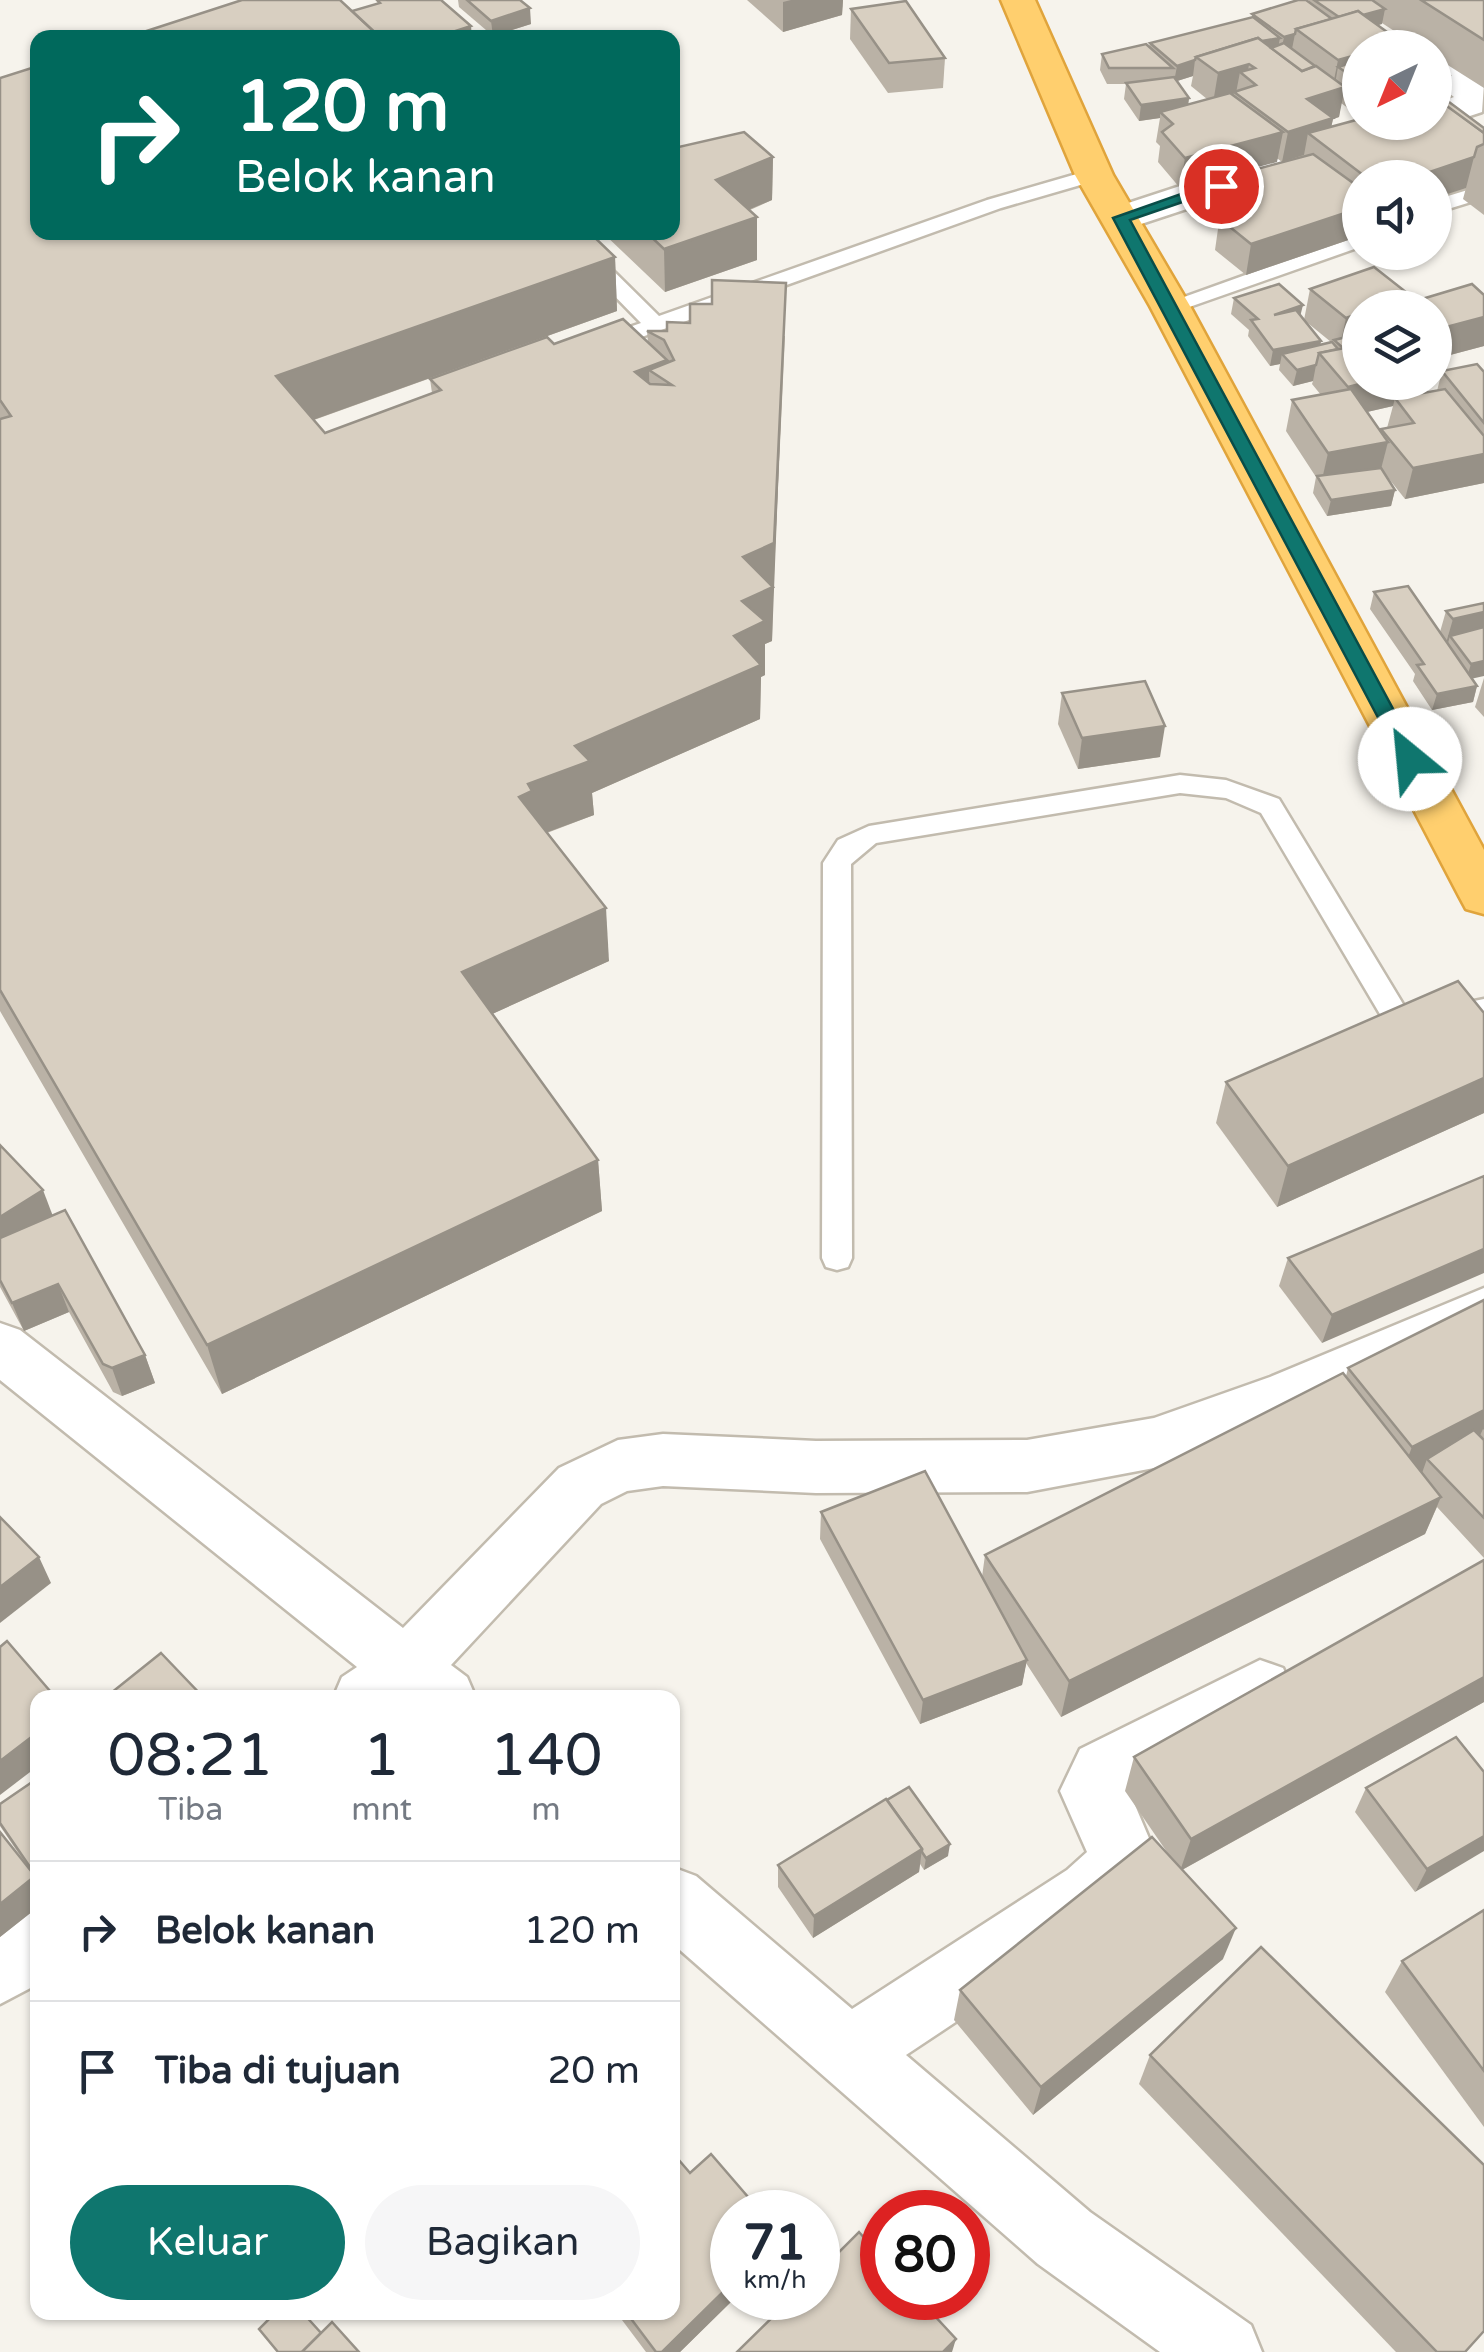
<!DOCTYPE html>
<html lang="id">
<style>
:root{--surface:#fff;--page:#f6f6f7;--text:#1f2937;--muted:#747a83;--line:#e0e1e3;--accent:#0f766e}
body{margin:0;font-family:"Varela Round",sans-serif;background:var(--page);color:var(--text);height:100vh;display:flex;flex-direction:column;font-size:38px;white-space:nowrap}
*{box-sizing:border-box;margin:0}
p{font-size:32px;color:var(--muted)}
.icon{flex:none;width:55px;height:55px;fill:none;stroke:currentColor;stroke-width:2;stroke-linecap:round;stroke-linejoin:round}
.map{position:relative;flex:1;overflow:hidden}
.drawer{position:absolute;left:30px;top:1690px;width:650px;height:630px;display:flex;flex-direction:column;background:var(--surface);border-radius:20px;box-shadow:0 2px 8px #0004}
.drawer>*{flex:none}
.banner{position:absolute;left:30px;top:30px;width:650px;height:210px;border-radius:20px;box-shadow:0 2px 8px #0004;background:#00695c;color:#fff;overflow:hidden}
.needle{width:65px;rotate:223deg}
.buttons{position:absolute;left:1342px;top:30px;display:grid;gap:20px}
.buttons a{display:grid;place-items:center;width:110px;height:110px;border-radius:50%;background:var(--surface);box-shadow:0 2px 8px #0004;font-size:50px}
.speed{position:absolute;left:710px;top:2190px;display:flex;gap:20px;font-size:50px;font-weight:700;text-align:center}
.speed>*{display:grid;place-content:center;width:130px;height:130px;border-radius:50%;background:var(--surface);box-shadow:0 2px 8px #0004;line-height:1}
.speed small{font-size:25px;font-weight:400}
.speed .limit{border:15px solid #d22;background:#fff;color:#111}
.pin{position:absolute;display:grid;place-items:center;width:85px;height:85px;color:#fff;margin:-42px;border:5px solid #fff;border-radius:50%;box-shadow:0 2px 10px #0007}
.me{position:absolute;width:110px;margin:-55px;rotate:332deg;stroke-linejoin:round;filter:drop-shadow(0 0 8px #0008)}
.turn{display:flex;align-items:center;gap:35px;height:210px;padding:0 40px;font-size:45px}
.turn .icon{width:130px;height:130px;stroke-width:2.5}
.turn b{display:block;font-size:70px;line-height:85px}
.eta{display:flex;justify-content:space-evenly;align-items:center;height:170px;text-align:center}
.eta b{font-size:60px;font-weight:600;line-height:70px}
.action{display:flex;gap:20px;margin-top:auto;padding:20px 40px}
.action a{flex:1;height:115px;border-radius:60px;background:var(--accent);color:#fff;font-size:40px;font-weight:600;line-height:115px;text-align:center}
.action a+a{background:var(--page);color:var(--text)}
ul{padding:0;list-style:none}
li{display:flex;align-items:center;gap:30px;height:140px;padding:0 40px;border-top:2px solid var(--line)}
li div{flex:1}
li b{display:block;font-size:38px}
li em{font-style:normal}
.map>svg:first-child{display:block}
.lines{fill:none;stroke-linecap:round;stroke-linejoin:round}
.lane-casing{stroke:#c2bbae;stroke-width:5}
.street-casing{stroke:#c2bbae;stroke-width:5}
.highway-casing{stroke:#e0a43c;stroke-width:5}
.lane{fill:#fff;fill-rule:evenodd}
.street{fill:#fff;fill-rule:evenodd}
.highway{fill:#ffcf6e;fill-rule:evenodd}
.wall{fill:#bab2a6;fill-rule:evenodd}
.shaded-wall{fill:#979187}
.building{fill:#d8cfc1;stroke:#979187;stroke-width:2.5}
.route{fill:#0f766e;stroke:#0a4d48;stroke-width:2.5}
</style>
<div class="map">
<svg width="1484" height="2352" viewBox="0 0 1484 2352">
<rect width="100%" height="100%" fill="#f6f3ec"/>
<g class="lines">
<g class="lane-casing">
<g id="lane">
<polygon points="1094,169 1101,171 1101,179 1001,208 600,352 589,345 592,340 641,323 552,232 574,232 659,316 987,200"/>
<polygon points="1484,185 1484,198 1435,213 1435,200"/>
<polygon points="1360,234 1360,247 1178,311 1170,313 1159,306"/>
<polygon points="1180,775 1226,780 1279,799 1409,1014 1484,999 1484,1021 1412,1036 1390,1031 1261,813 1226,798 1180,793 876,843 851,864 852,1258 848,1267 837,1270 826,1267 822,1258 823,863 838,840 869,826"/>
</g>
</g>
<g class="street-casing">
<g id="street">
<polygon points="1435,56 1448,59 1484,84 1482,112 1135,226 1107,226 1102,218 1107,210 1375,122 1435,122 1435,104 1454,97 1435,83"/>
<polygon points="1484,1288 1484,1337 1312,1411 1154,1468 1027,1492 816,1493 663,1486 627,1491 601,1504 451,1665 467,1677 476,1698 333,1698 342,1677 357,1667 0,1380 0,1323 20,1330 403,1628 559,1468 618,1440 663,1434 816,1441 1027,1440 1154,1418 1270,1377"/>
<polygon points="1260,1660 1283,1668 1292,1689 1283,1710 1129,1791 1154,1850 1140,1892 1115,1916 906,2055 1090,2212 1251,2325 1262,2352 1160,2352 1038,2264 672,1943 672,1867 696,1876 852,2009 1067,1870 1087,1852 1060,1791 1080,1749"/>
<polygon points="38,1909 38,1984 0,2004 0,1928"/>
</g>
</g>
<g class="highway-casing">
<polygon id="highway" points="1001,0 1035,0 1113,175 1190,306 1484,850 1484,914 1466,909 1459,896 1150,306 1075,175"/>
</g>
<use href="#lane" class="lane"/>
<use href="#street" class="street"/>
<use href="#highway" class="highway"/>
</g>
<g class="wall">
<polygon points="458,0 520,0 531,24 493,36 459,7"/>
<polygon points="747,0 843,0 842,15 783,32"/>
<path d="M1309,0H1484V88L1435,57V48H1420L1382,23L1377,25L1360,48V117L1341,103L1339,117L1333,119L1331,127L1443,100L1484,128V215L1463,199L1466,188L1435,198V178H1360V236L1246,275L1215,250L1219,222L1207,211L1212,181L1282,162L1278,159L1180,188L1158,162L1160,146L1156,142L1160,118L1139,121L1124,99L1126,84H1107L1100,70L1102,54L1149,47L1150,43L1252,17V14L1308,2ZM1193,76L1191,86L1207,99L1188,104L1189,98L1177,81Z"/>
<polygon points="851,9 945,58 943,88 888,93 850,39"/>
<polygon points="0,78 615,257 617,311 314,420 325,433 432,393 430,379 554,344 648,343 647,331 785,336 773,597 772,641 765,644 765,675 761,677 760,719 592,793 594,815 547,833 609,961 492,1014 598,1160 602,1211 222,1394 0,1011"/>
<polygon points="679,147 773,157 772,200 750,210 757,260 665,292 602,232 672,232"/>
<path d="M1310,289L1409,303L1484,295V346L1435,359V308H1360V382L1428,392L1437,391L1442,371L1484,372V483L1405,499L1382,470L1395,490L1391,506L1327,516L1313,493L1316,477L1286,431L1292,400L1321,395L1312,384L1313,381L1293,386L1279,370L1280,364L1270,366L1248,336L1249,330L1231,314L1234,298L1300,316L1321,341L1320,345L1331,342L1304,320ZM1393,406L1387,428L1381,429V432L1367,412Z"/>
<polygon points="1374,592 1440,632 1446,611 1484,603 1472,679 1477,686 1473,702 1432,710 1413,681 1415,674 1370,609"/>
<polygon points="1484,678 1484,717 1475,707"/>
<polygon points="1062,693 1160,757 1078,769 1058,724"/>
<polygon points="1484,1013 1484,1113 1277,1207 1216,1123 1226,1082"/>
<polygon points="0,1145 52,1216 145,1355 155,1383 122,1396 113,1392 69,1312 24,1331 0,1287"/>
<polygon points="1484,1176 1322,1343 1279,1286 1288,1258"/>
<polygon points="1484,1300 1484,1558 1437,1507 1425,1534 1061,1717 1026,1663 1022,1685 920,1724 820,1539 821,1512 982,1577 985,1555 1346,1376 1348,1368"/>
<polygon points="1484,1560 1484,1702 1182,1870 1223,1959 1033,2115 954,2020 960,1990 1169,1855 1125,1791 1134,1757"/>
<polygon points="1484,1772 1415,1892 1355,1812 1366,1788"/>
<polygon points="38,1778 38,1907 0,1937 0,1832 25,1863 0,1826 0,1804"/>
<polygon points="886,1799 948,1856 924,1870 920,1864 919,1872 813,1938 778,1887 778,1865"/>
<polygon points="1484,1910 1484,2127 1385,1992 1402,1961"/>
<polygon points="1150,2055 1465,2352 1396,2352 1139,2084"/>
<polygon points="690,2173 732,2298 735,2298 680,2352 646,2352 616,2312 672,2312"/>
</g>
<g class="shaded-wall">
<polygon points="791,0 843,0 842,15 783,32 783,2"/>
<polygon points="530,8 531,24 493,36 491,21"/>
<polygon points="1385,9 1382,24 1342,37 1345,21"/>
<polygon points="471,26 472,38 434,38"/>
<polygon points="1295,34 1292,49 1281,52 1284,37"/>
<polygon points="1280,38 1277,53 1251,42"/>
<polygon points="1401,42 1399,48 1382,48"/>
<polygon points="1360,54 1360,82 1338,67 1334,90 1332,90 1338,60"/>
<polygon points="1195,60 1193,76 1174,82 1177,66"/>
<polygon points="1249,64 1247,78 1240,72 1236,93 1234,92 1233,97 1213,103 1218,73"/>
<polygon points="1449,75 1442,105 1435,107 1435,79"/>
<polygon points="1345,87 1339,117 1333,119 1327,147 1308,133 1304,155 1282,162 1288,132 1307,99"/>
<polygon points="1189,98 1187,114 1160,112 1160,118 1139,121 1141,105"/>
<polygon points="1283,132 1277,162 1180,188 1185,158"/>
<polygon points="773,157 772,200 717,223 716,180"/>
<polygon points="1474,157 1466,188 1435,198 1435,178 1412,178"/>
<polygon points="1360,208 1360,236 1246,275 1251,244"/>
<polygon points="757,217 757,260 665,292 664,249"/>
<polygon points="615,257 617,311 285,430 276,376"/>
<polygon points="786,283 772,641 765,644 765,675 761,677 760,719 592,793 594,815 537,836 519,797 528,784 575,746 734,636 743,557"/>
<polygon points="1411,296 1408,308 1377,308"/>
<polygon points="1303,305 1299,321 1274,315"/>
<polygon points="1360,313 1360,335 1356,332 1354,344 1340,346 1346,318"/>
<polygon points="1484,317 1484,346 1435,359 1435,330"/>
<polygon points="1321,341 1318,357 1282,354 1280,364 1270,366 1273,350"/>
<polygon points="667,360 667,382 649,370 650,421 635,372"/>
<polygon points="1316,365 1313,381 1293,386 1297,370"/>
<polygon points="1367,382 1430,382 1426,399 1395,398 1393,406 1341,418 1348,387"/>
<polygon points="1388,442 1380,473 1321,484 1328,453"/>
<polygon points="1484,454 1484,483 1405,499 1413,468"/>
<polygon points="1395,490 1391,506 1327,516 1331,500"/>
<polygon points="1484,612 1484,641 1450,636 1446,650 1444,650 1453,619"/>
<polygon points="1484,661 1484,676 1466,680 1471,664"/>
<polygon points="1477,686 1473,702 1432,710 1437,694"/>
<polygon points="1165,726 1160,757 1078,769 1082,738"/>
<polygon points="606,908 609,961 468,1025 462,972"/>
<polygon points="1484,1078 1484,1113 1277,1207 1288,1166"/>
<polygon points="598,1160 602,1211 222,1394 207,1345"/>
<polygon points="43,1190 54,1219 0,1264 0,1217"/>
<polygon points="1484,1249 1484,1273 1322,1343 1332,1315"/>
<polygon points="58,1284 69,1312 24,1331 12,1303"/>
<polygon points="145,1355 155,1383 122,1396 112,1368"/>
<polygon points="1484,1410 1484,1430 1483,1429 1476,1444 1427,1459 1422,1473 1397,1486 1412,1447"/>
<polygon points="1441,1497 1425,1534 1061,1717 1069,1681"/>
<polygon points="39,1557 51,1583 0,1623 0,1587"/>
<polygon points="1027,1660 1022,1685 920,1724 923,1700"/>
<polygon points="1484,1677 1484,1702 1180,1871 1191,1839"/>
<polygon points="38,1732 38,1766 0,1795 0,1761"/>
<polygon points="1484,1836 1484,1851 1415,1892 1427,1869"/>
<polygon points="950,1844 948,1856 924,1870 926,1858"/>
<polygon points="922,1849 919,1872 813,1938 814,1916"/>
<polygon points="38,1862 38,1880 30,1867"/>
<polygon points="35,1876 38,1880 38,1907 0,1937 0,1904"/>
<polygon points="1236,1928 1223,1959 1033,2115 1041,2087"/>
<polygon points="732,2283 732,2298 735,2298 680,2352 662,2352"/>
<polygon points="956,2339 952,2352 943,2352"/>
</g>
<g class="building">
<polygon points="242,0 340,0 381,38 125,38"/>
<polygon points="377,0 441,0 471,26 434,38 381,38 352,11 380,3"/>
<polygon points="467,0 520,0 530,8 491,21"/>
<polygon points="1298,0 1306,0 1332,19 1296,29 1295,34 1284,37 1252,14"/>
<polygon points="1314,0 1372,0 1385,9 1363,15 1358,11 1339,17"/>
<polygon points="1421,0 1484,0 1484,40"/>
<polygon points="906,1 945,58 889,63 851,9"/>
<polygon points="1358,11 1401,42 1382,48 1360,48 1360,54 1338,60 1296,29"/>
<polygon points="1253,17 1280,38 1262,41 1258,38 1196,57 1195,60 1177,66 1150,43"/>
<polygon points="1258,38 1302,71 1316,66 1345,87 1307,99 1333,118 1288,132 1234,92 1256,85 1240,72 1255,68 1249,64 1218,73 1196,57"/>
<polygon points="1284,43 1315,66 1302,71 1271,48"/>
<polygon points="1146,44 1173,68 1109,68 1102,54"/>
<polygon points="1360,60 1360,82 1338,67"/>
<polygon points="1435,65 1449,75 1435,79"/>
<polygon points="38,66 38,232 589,232 615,257 276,376 325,433 441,390 430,379 547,337 554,344 623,319 667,360 635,372 650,384 672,385 649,370 674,360 664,340 647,331 667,331 667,322 690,323 690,304 712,304 712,280 786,283 774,543 743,557 773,587 742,601 765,621 734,636 761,665 575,746 590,761 528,784 532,791 519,797 606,908 462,972 598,1160 207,1345 0,990 0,419 11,416 0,400 0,78"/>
<polygon points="1174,77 1189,98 1141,105 1126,83"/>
<polygon points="1230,93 1283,132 1185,158 1162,132 1173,124 1160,112"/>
<polygon points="1437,98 1484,133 1484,144 1477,147 1474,157 1412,178 1367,178 1308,133 1360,119 1360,122 1435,122 1435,99"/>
<polygon points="1445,99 1484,128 1484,133 1440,101"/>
<polygon points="744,132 773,157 716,180 757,217 664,249 646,232 672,232 672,142 679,147"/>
<polygon points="1313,154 1360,188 1360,208 1251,244 1220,219 1246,210 1212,181"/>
<polygon points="1374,267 1411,296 1377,308 1360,308 1360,313 1346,318 1310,289"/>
<polygon points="1279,284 1303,305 1274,315 1296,310 1321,341 1273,350 1251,320 1258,319 1234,298"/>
<polygon points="1472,284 1484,295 1484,317 1435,330 1435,308 1392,308"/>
<polygon points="1355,335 1360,340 1360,345 1343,348 1334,340"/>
<polygon points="1332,342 1338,349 1319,353 1316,365 1297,370 1282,354"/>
<polygon points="1360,345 1360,382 1367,382 1348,387 1319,353"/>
<polygon points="1477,364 1484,372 1484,423 1442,371"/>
<polygon points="1351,389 1388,442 1328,453 1292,400"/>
<polygon points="1445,389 1484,436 1484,454 1413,468 1381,429 1414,423 1395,398"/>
<polygon points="1381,468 1395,490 1331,500 1317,476"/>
<polygon points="1408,586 1477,686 1437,694 1417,665 1424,664 1374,592"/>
<polygon points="1484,603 1484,612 1453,619 1446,611"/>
<polygon points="1484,627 1484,661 1471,664 1450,636"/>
<polygon points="1145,681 1165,726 1082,738 1062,693"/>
<polygon points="1458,981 1484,1013 1484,1078 1288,1166 1226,1082"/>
<polygon points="0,1145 43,1190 0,1217"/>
<polygon points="1484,1176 1484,1249 1332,1315 1288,1258"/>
<polygon points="65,1210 145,1355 112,1368 103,1364 58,1284 12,1303 0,1280 0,1238"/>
<polygon points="1484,1300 1484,1410 1412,1447 1348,1368"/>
<polygon points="1343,1373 1441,1497 1069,1681 985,1555"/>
<polygon points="1474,1430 1484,1440 1484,1518 1427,1459"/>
<polygon points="925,1471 1027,1660 923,1700 821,1512"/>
<polygon points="0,1517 39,1557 0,1587"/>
<polygon points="1484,1560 1484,1677 1191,1839 1134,1757"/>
<polygon points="7,1641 56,1698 38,1698 38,1732 0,1761 0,1647"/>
<polygon points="161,1653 204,1698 106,1697"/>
<polygon points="1456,1737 1484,1772 1484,1836 1427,1869 1366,1788"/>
<polygon points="38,1778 38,1862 30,1867 0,1823 0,1804"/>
<polygon points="909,1787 950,1844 926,1858 922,1852 922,1849 887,1800"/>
<polygon points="886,1799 922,1849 814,1916 778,1865"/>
<polygon points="0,1832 35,1876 0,1904"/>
<polygon points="1152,1837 1236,1928 1041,2087 960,1990"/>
<polygon points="1484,1910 1484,2071 1402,1961"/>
<polygon points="1261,1947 1484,2165 1484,2331 1465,2352 1437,2352 1150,2055"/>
<polygon points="672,2152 690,2173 711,2154 761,2212 732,2212 732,2283 662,2352 656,2352 626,2312 672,2312"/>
<polygon points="859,2232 882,2258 882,2298 918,2298 956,2339 943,2352 737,2352 792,2298 818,2298 818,2273"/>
<polygon points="276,2312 281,2312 286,2318 292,2312 302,2312 321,2333 302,2352 278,2352 259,2329"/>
<polygon points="332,2322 359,2352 302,2352"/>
</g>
<polygon class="route" points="1215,182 1229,186 1130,220 1420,759 1417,764 1403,764 1400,759 1113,218"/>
</svg>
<div class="buttons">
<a><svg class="needle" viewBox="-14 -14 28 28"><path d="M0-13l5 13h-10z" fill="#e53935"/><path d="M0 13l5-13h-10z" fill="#747a83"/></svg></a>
<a><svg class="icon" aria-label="sound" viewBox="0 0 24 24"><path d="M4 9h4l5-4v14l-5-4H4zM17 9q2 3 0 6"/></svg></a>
<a><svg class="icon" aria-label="layers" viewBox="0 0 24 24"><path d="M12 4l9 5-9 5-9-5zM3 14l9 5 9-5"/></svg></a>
</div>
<div class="speed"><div>71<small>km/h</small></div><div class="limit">80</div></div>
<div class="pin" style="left:1221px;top:186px;background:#d93025"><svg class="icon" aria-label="arrive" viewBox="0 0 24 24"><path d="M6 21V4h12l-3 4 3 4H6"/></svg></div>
<svg class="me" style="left:1410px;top:759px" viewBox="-20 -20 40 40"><circle r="19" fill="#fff"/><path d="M0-13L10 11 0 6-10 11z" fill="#0f766e"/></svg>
<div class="banner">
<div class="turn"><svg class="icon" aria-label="right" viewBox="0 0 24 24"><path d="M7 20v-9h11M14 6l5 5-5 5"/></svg><div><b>120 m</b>Belok kanan</div></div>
</div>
<section class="drawer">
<div class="eta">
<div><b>08:21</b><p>Tiba</p></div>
<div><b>1</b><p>mnt</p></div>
<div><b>140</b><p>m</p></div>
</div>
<ul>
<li><svg class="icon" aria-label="right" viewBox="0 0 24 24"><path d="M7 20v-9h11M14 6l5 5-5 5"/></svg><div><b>Belok kanan</b></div><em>120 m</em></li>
<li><svg class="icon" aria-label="arrive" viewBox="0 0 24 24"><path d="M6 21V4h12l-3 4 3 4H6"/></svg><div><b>Tiba di tujuan</b></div><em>20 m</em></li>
</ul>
<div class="action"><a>Keluar</a><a>Bagikan</a></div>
</section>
</div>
